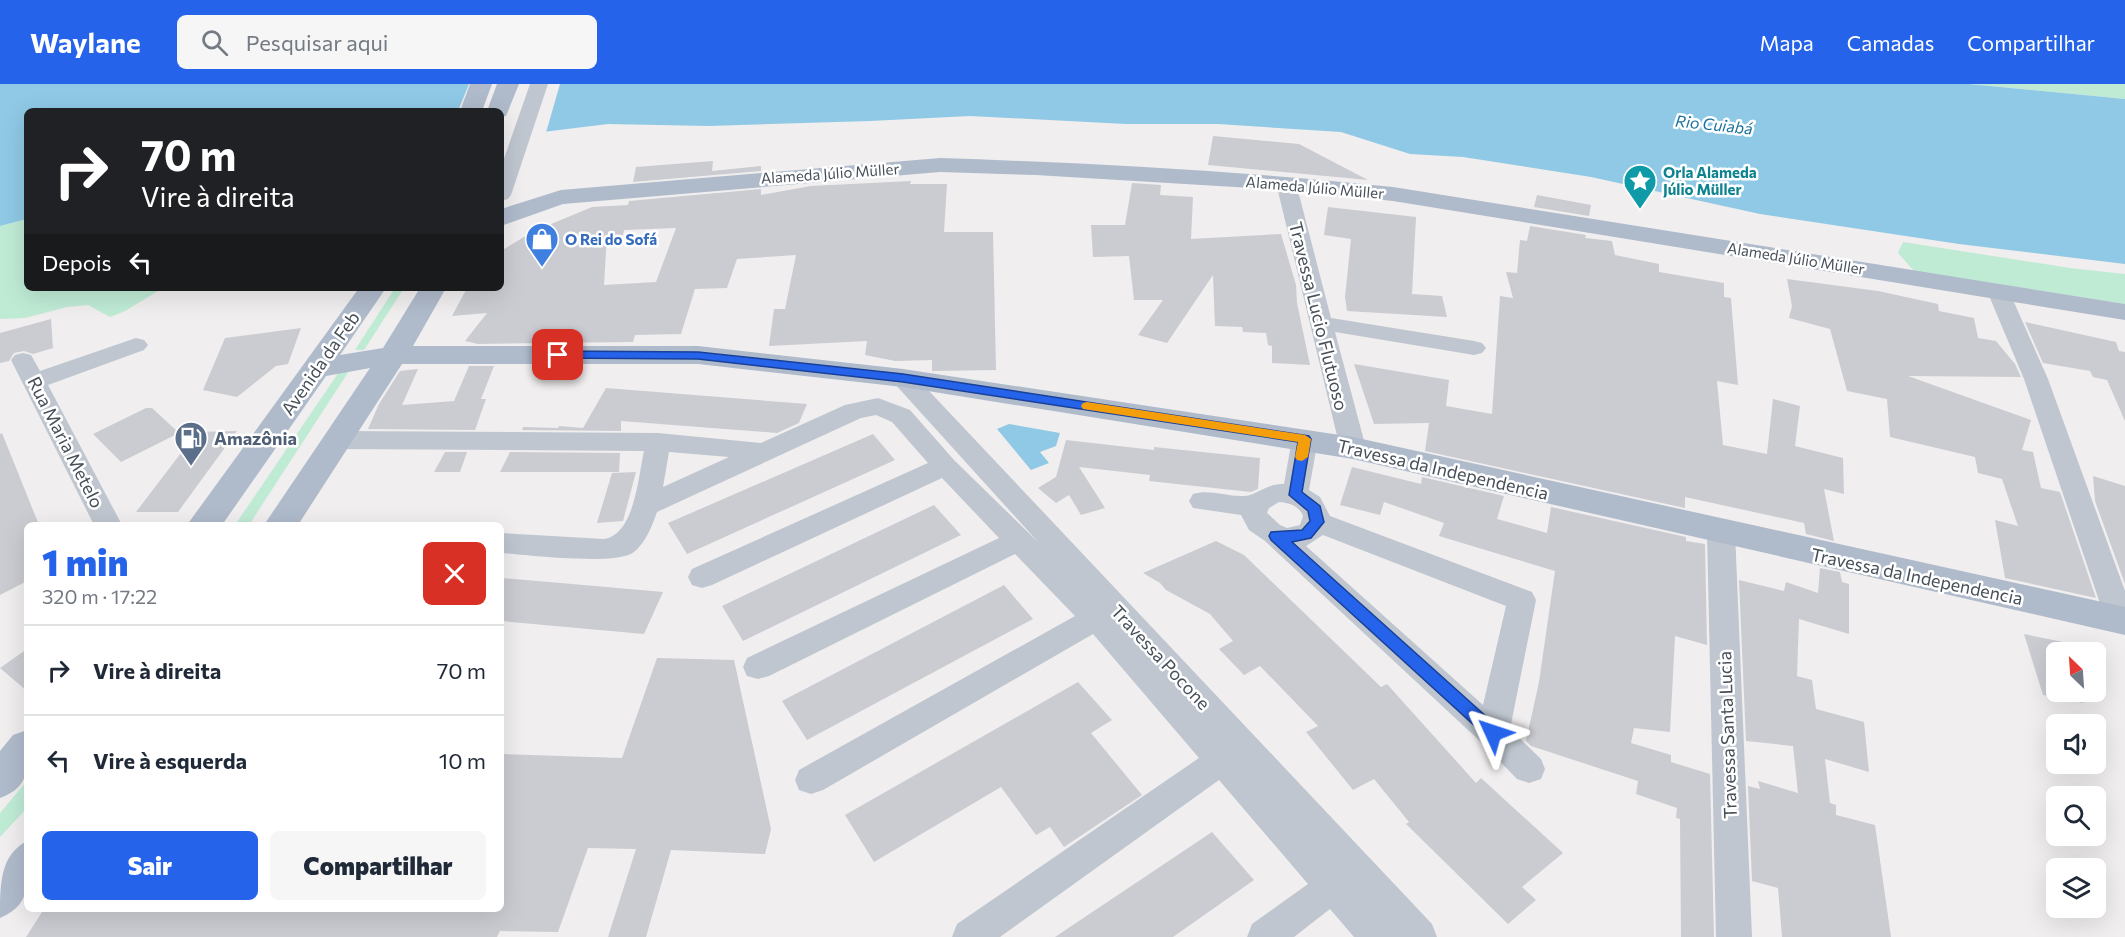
<!DOCTYPE html>
<html lang="pt">
<meta charset="utf-8">
<style>
:root{--surface:#fff;--page:#f6f6f7;--text:#1f2937;--muted:#747a83;--line:#e0e1e3;--accent:#2563eb}
body{margin:0;font-family:Commissioner,sans-serif;background:var(--page);color:var(--text);height:100vh;display:flex;flex-direction:column;font-size:22px;white-space:nowrap}
*{box-sizing:border-box;margin:0}
p{font-size:20px;color:var(--muted)}
.icon{flex:none;width:33px;height:33px;fill:none;stroke:currentColor;stroke-width:2;stroke-linecap:round;stroke-linejoin:round}
.map{position:relative;flex:1;overflow:hidden}
.sheet{position:absolute;left:24px;top:438px;width:480px;height:390px;display:flex;flex-direction:column;background:var(--surface);border-radius:9px;box-shadow:0 6px 24px #0002}
.sheet>*{flex:none}
.banner{position:absolute;left:24px;top:24px;width:480px;height:183px;border-radius:9px;box-shadow:0 6px 24px #0002;background:#202124;color:#fff;overflow:hidden}
.needle{width:39px;rotate:335deg}
.buttons{position:absolute;left:2046px;top:558px;display:grid;gap:12px}
.buttons a{display:grid;place-items:center;width:60px;height:60px;border-radius:9px;background:var(--surface);box-shadow:0 6px 24px #0002;font-size:30px}
.pin{position:absolute;display:grid;place-items:center;width:51px;height:51px;color:#fff;margin:-26px;border-radius:12px;box-shadow:0 3px 9px #0006}
.me{position:absolute;width:66px;margin:-33px;rotate:312deg;stroke-linejoin:round;filter:drop-shadow(0 0 4px #0008)}
.turn{display:flex;align-items:center;gap:21px;height:126px;padding:0 18px;font-size:27px}
.turn .icon{width:78px;height:78px;stroke-width:2.5}
.turn b{display:block;font-size:42px;line-height:51px}
.then{display:flex;align-items:center;height:57px;padding:0 18px;background:#0003;gap:12px;font-size:22px}
.round{display:grid;place-items:center;flex:none;width:63px;height:63px;border-radius:9px;background:var(--page)}
.head{display:flex;align-items:center;justify-content:space-between;height:102px;padding:0 18px}
h1{font-size:36px;font-weight:800;line-height:45px;color:var(--accent)}
.action{display:flex;gap:12px;margin-top:auto;padding:12px 18px}
.action a{flex:1;height:69px;border-radius:9px;background:var(--accent);color:#fff;font-size:24px;font-weight:800;line-height:69px;text-align:center}
.action a+a{background:var(--page);color:var(--text)}
ul{padding:0;list-style:none}
li{display:flex;align-items:center;gap:18px;height:90px;padding:0 18px;border-top:2px solid var(--line)}
li div{flex:1}
li b{display:block;font-size:22px}
li em{font-style:normal}
header{display:flex;align-items:center;gap:36px;box-sizing:border-box;height:84px;padding:0 30px;background:var(--accent);color:#fff}
header strong{font-size:28px}
nav{display:flex;gap:33px;margin-inline-start:auto;font-size:21px}
.search{width:420px;height:54px;background:var(--page);display:flex;align-items:center;gap:15px;box-sizing:border-box;padding:0 21px;border-radius:9px;color:var(--muted);font-size:22px}
.map>svg:first-child{display:block}
.green{fill:#bfebd5}
.water{fill:#8fc9e5}
.pier{fill:#f0eeee}
.building{fill:#cbccd2;fill-rule:evenodd}
.lines{fill:none;stroke-linecap:round;stroke-linejoin:round}
.minor{fill:#bfc6cf;fill-rule:evenodd}
.major{fill:#afbacb;fill-rule:evenodd}
.route{fill:#2563eb;stroke:#184099;stroke-width:1.5}
.slow{fill:#f59e0b}
.labels{text-anchor:middle;dominant-baseline:central;stroke-width:5;stroke-linejoin:round;paint-order:stroke}
.far-culture-label{font-size:15px;font-weight:bold;fill:#0d838f;stroke:#fff;text-anchor:start}
.far-street-label{font-size:15px;fill:#474f59;stroke:#fff}
.far-shop-label{font-size:15px;font-weight:bold;fill:#366cbe;stroke:#fff;text-anchor:start}
.far-water-label{font-size:16px;font-style:italic;fill:#17719d;stroke:#fff}
.street-label{font-size:18px;fill:#474f59;stroke:#fff}
.service-label{font-size:18px;font-weight:bold;fill:#4e5e75;stroke:#fff;text-anchor:start}
</style>
<header>
<strong>Waylane</strong>
<div class="search"><svg class="icon" aria-label="search" viewBox="0 0 24 24"><circle cx="10" cy="10" r="6"/><path d="M15 15l6 6"/></svg>Pesquisar aqui</div>
<nav><a>Mapa</a><a>Camadas</a><a>Compartilhar</a></nav>
</header>
<div class="map">
<svg width="2125" height="853" viewBox="0 0 2125 853">
<rect width="100%" height="100%" fill="#f0eeee"/>
<g class="green">
<polygon points="1969,0 2125,0 2125,15"/>
<polygon points="27,135 27,204 163,204 125,227 110,233 88,221 67,223 25,234 0,235 0,142"/>
<polygon points="1903,158 2070,184 2125,190 2125,220 1914,187 1898,169"/>
<polygon points="395,204 404,204 364,266 355,266"/>
<polygon points="349,287 249,441 235,441 339,288"/>
<polygon points="27,697 27,724 0,753 0,729"/>
</g>
<g class="water">
<polygon points="0,0 1969,0 2125,15 2125,180 1959,160 1760,130 1591,93 1463,73 1410,70 1341,48 1218,40 1126,40 970,32 870,37 709,42 608,40 501,53 501,27 27,27 27,135 0,142"/>
<polygon points="1009,340 1060,349 1056,362 1040,368 1049,379 1031,386 997,345"/>
</g>
<polygon class="pier" points="469,0 560,0 545,52 501,56 501,27 458,27"/>
<g class="building">
<polygon points="1213,52 1299,60 1368,96 1208,81"/>
<polygon points="713,77 712,87 761,82 761,87 633,98 636,83"/>
<path d="M911,97L910,100H947L944,148H993L996,286L932,287V276L895,277L865,271L867,257L769,262L774,225H785L796,171L737,175L727,204L695,205L681,250L635,251L633,258L478,260L465,257L487,229L452,232L467,204H501V167L532,148L592,123L628,121L629,117L761,105V111L811,102ZM676,144L656,198L604,201L607,152L623,151L624,146Z"/>
<polygon points="1132,99 1161,101 1160,111 1193,113 1191,155 1281,150 1296,201 1297,219 1310,281 1272,279 1272,262 1268,261 1266,249 1243,248 1242,243 1215,242 1213,191 1167,259 1138,251 1163,216 1134,216 1129,172 1093,173 1091,141 1125,141"/>
<polygon points="1537,111 1591,121 1589,132 1534,123"/>
<polygon points="1328,123 1416,133 1412,210 1442,212 1447,233 1347,227 1345,213 1351,155 1324,151"/>
<polygon points="1530,142 1586,151 1585,154 1612,157 1615,171 1659,180 1659,188 1724,199 1724,213 1731,214 1738,301 1717,297 1723,361 1767,370 1773,315 1800,322 1795,362 1843,374 1844,410 1824,405 1834,457 1806,450 1804,439 1685,413 1685,424 1425,367 1429,339 1374,340 1354,280 1449,296 1446,322 1492,330 1500,212 1513,214 1506,188 1517,189 1520,156 1527,157"/>
<polygon points="1787,195 1878,207 1938,220 1939,227 1974,234 1978,254 1996,257 2015,280 2021,293 1908,292 2031,336 2022,366 2033,368 2041,404 2060,408 2096,514 2005,494 1995,436 2018,442 2002,395 1978,389 1975,373 1890,353 1887,315 1847,307 1830,245 1789,234 1792,222"/>
<polygon points="51,235 53,264 33,270 24,267 14,269 9,277 0,279 0,249"/>
<polygon points="2025,238 2116,258 2119,267 2125,268 2125,337 2107,296 2093,293 2090,287 2043,279"/>
<polygon points="301,244 288,280 276,282 237,313 203,306 225,254"/>
<polygon points="469,282 494,282 481,315 486,315 475,346 368,345 379,320 400,287 418,285 402,321 454,317"/>
<polygon points="606,304 807,320 799,339 777,349 621,337 621,347 522,346 523,343 558,344 559,342 583,344"/>
<polygon points="146,324 152,324 179,349 121,378 93,350"/>
<polygon points="237,347 178,428 136,428 197,348"/>
<polygon points="2,349 39,441 27,441 27,497 0,511 0,350"/>
<polygon points="873,350 895,376 687,470 668,439"/>
<polygon points="1066,356 1154,366 1154,363 1260,374 1258,405 1251,408 1149,397 1150,391 1079,383 1105,424 1081,431 1069,411 1056,419 1038,404 1056,393"/>
<polygon points="445,368 467,368 460,388 434,388"/>
<polygon points="510,368 620,369 619,388 500,388"/>
<polygon points="1352,383 1421,400 1422,393 1504,412 1497,435 1547,449 1551,423 1686,453 1686,457 1705,460 1707,561 1675,552 1670,648 1634,644 1631,659 1671,671 1671,678 1710,690 1714,853 1681,853 1680,735 1676,734 1677,724 1636,710 1638,697 1531,662 1526,657 1539,598 1555,487 1439,452 1444,439 1384,418 1380,431 1340,421"/>
<polygon points="636,388 623,437 597,439 612,389"/>
<polygon points="2093,392 2125,402 2125,500 2095,417"/>
<polygon points="934,421 961,451 743,557 722,522"/>
<polygon points="1216,457 1244,471 1381,603 1387,600 1476,699 1481,694 1563,769 1522,803 1536,816 1508,840 1406,740 1409,738 1374,695 1353,706 1306,648 1318,642 1260,582 1244,591 1219,565 1233,557 1210,530 1166,506 1160,499 1143,489"/>
<polygon points="1820,484 1840,488 1842,498 1849,500 1849,550 1799,535 1797,592 1812,596 1816,625 1864,638 1869,688 1825,675 1830,719 1836,721 1836,731 1875,741 1891,853 1782,853 1778,804 1752,797 1748,702 1760,705 1758,697 1798,709 1793,662 1746,657 1739,496 1784,507 1786,498 1818,509"/>
<polygon points="501,494 572,500 663,508 644,550 501,537"/>
<polygon points="1004,501 1033,535 807,656 782,617"/>
<polygon points="2024,550 2063,558 2066,568 2056,568 2056,608 2079,608 2083,619 2043,611"/>
<polygon points="27,565 27,607 0,584"/>
<polygon points="657,574 734,576 771,745 765,770 671,766 646,853 608,853 636,765 588,764 558,848 500,847 497,853 26,853 44,825 501,825 501,670 622,674"/>
<polygon points="1078,598 1112,636 1091,649 1142,711 1064,763 1050,743 1036,751 1001,703 874,778 845,731"/>
<polygon points="1212,748 1254,796 1173,853 1055,853"/>
</g>
<g class="lines">
<g class="minor">
<polygon points="530,0 548,0 511,111 508,115 501,117 501,83"/>
<polygon points="1286,93 1293,95 1296,99 1331,234 1474,257 1482,259 1486,264 1482,269 1474,271 1335,248 1366,364 1362,370 1353,373 1344,370 1340,364 1276,99 1279,95"/>
<polygon points="1998,200 2006,202 2009,207 2048,295 2125,507 2125,547 2121,549 2111,545 2106,537 2024,295 1987,207 1990,202"/>
<polygon points="136,254 144,256 148,261 144,266 48,301 122,441 94,441 11,276 15,271 23,269 31,271 40,287"/>
<path d="M903,286L912,289L1432,840L1437,853H1354L1330,825L1294,853H1247L1252,840L1308,800L1219,696L1000,853H952L957,840L1199,674L1093,550L823,706L811,710L799,706L795,696L799,686L1075,532L1015,470L769,592L758,595L747,592L743,583L747,574L999,454L942,394L712,501L702,504L692,501L688,493L692,485L928,379L892,338L876,331L861,334L657,428C652,442 646,458 634,468C617,482 526,471 501,469V449L604,455C635,450 638,393 644,367L338,365L329,362L325,356L329,350L338,347L658,349L761,359L845,321L878,314L910,326L954,376L1039,459L894,299L891,294L894,289ZM669,368L729,373L663,403Z"/>
<path d="M1305,346L1314,349L1318,355L1309,406L1320,413L1330,432L1532,508L1536,516L1510,645L1541,675L1545,685L1541,695L1529,699L1517,695L1482,659L1265,457L1249,446L1241,431L1193,424L1189,417L1193,410C1210,405 1227,413 1244,412C1256,412 1267,399 1284,400L1292,355L1296,349ZM1279,418C1290,419 1299,422 1303,432L1300,441L1287,444L1280,441L1267,429L1269,424ZM1323,451L1506,522L1483,621L1306,462Z"/>
<polygon points="1721,438 1731,441 1735,448 1752,853 1716,853 1707,448 1711,441"/>
</g>
<g class="major">
<polygon points="470,0 492,0 482,27 460,27"/>
<polygon points="497,0 519,0 506,32 501,33 501,27 487,27"/>
<path d="M940,74C1091,79 1242,87 1393,103L2125,220V236L1393,117L1286,106L1036,91L940,88L563,120L501,142V125L561,106Z"/>
<polygon points="359,204 386,204 340,271 383,264 420,204 446,204 413,262 698,262 903,285 1353,353 2125,523 2125,551 1353,375 903,303 698,280 402,280 298,441 264,441 370,284 326,292 222,441 187,441"/>
<path d="M27,646C27,677 35,701 0,714V667L13,651Z"/>
<path d="M27,757C27,791 36,819 0,834C0,800 0,771 27,757Z"/>
</g>
</g>
<polygon class="route" points="558,267 698,268 903,290 1309,352 1311,355 1302,408 1320,422 1324,438 1311,454 1292,458 1499,644 1501,649 1499,653 1493,655 1487,653 1271,456 1269,452 1271,448 1302,446 1310,437 1308,427 1289,411 1298,358 903,298 698,275 553,274 553,268"/>
<polygon class="slow" points="1087,318 1305,351 1311,355 1308,373 1302,377 1297,376 1295,373 1298,358 1083,325 1081,322 1083,319"/>
<defs>
<g id="sight-pin" transform="scale(1.725)"><path d="M0 17L-7.5 6A9.5 9.5 0 1 1 7.5 6Z" fill="#0f9aa8" stroke="#fff"/><path d="M0-6L1.8-2.2L6-1.7L2.9 1.2L3.7 5.4L0 3.3L-3.7 5.4L-2.9 1.2L-6-1.7L-1.8-2.2Z" fill="#fff"/></g>
<g id="shop-pin" transform="scale(1.725)"><path d="M0 17L-7.5 6A9.5 9.5 0 1 1 7.5 6Z" fill="#3f7fe0" stroke="#fff"/><path d="M-5-2.5h2.3a2.7 3.5 0 0 1 5.4 0H5L5.5 6h-11ZM-1.5-2.5h3a1.5 2.3 0 0 0-3 0Z" fill="#fff"/></g>
<g id="fuel-pin" transform="scale(1.725)"><path d="M0 17L-7.5 6A9.5 9.5 0 1 1 7.5 6Z" fill="#5c6f8a" stroke="#fff"/><path d="M-5.5-6h7V0h2V4h1.3V-2.5L3-4.5l.8-.8L6-3V5H2.5V1h-1V6h-7ZM-4.2-4.7v3.2H.2V-4.7Z" fill="#fff"/></g>
</defs>
<g fill-rule="evenodd">
<use href="#sight-pin" x="1640" y="97"/>
<use href="#shop-pin" x="542" y="155"/>
<use href="#fuel-pin" x="191" y="354"/>
</g>
<g class="labels">
<g class="far-culture-label">
<text x="1663" y="88">Orla Alameda<tspan x="1663" dy="17">Júlio Müller</tspan></text>
</g>
<g class="far-street-label">
<text transform="translate(830 89) rotate(-4)">Alameda Júlio Müller</text>
<text transform="translate(1315 103) rotate(5)">Alameda Júlio Müller</text>
<text transform="translate(1796 174) rotate(9)">Alameda Júlio Müller</text>
</g>
<g class="far-shop-label">
<text x="565" y="155">O Rei do Sofá</text>
</g>
<g class="far-water-label">
<text transform="translate(1714 40) rotate(6)">Rio Cuiabá</text>
</g>
<g class="street-label">
<text transform="translate(1319 232) rotate(76)">Travessa Lucio Flutuoso</text>
<text transform="translate(320 279) rotate(-55)">Avenida da Feb</text>
<text transform="translate(66 358) rotate(63)">Rua Maria Metelo</text>
<text transform="translate(1443 385) rotate(13)">Travessa da Independencia</text>
<text transform="translate(1917 492) rotate(12)">Travessa da Independencia</text>
<text transform="translate(1161 573) rotate(47)">Travessa Pocone</text>
<text transform="translate(1727 651) rotate(-92)">Travessa Santa Lucia</text>
</g>
<g class="service-label">
<text x="214" y="354">Amazônia</text>
</g>
</g>
</svg>
<div class="buttons">
<a><svg class="needle" viewBox="-14 -14 28 28"><path d="M0-13l5 13h-10z" fill="#e53935"/><path d="M0 13l5-13h-10z" fill="#747a83"/></svg></a>
<a><svg class="icon" aria-label="sound" viewBox="0 0 24 24"><path d="M4 9h4l5-4v14l-5-4H4zM17 9q2 3 0 6"/></svg></a>
<a><svg class="icon" aria-label="search" viewBox="0 0 24 24"><circle cx="10" cy="10" r="6"/><path d="M15 15l6 6"/></svg></a>
<a><svg class="icon" aria-label="layers" viewBox="0 0 24 24"><path d="M12 4l9 5-9 5-9-5zM3 14l9 5 9-5"/></svg></a>
</div>
<div class="pin" style="left:558px;top:271px;background:#d93025"><svg class="icon" aria-label="arrive" viewBox="0 0 24 24"><path d="M6 21V4h12l-3 4 3 4H6"/></svg></div>
<svg class="me" style="left:1493px;top:649px" viewBox="-20 -20 40 40"><path d="M0-17L14 15 0 8-14 15z" fill="#2563eb" stroke="#fff" stroke-width="4"/></svg>
<div class="banner">
<div class="turn"><svg class="icon" aria-label="right" viewBox="0 0 24 24"><path d="M7 20v-9h11M14 6l5 5-5 5"/></svg><div><b>70 m</b>Vire à direita</div></div>
<div class="then">Depois<svg class="icon" aria-label="left" viewBox="0 0 24 24"><path d="M17 20v-9H6M10 6l-5 5 5 5"/></svg></div>
</div>
<section class="sheet">
<div class="head"><div><h1>1 min</h1><p>320 m · 17:22</p></div><a class="round" style="background:#d93025;color:#fff"><svg class="icon" aria-label="close" viewBox="0 0 24 24"><path d="M6 6l12 12M18 6L6 18"/></svg></a></div>
<ul>
<li><svg class="icon" aria-label="right" viewBox="0 0 24 24"><path d="M7 20v-9h11M14 6l5 5-5 5"/></svg><div><b>Vire à direita</b></div><em>70 m</em></li>
<li><svg class="icon" aria-label="left" viewBox="0 0 24 24"><path d="M17 20v-9H6M10 6l-5 5 5 5"/></svg><div><b>Vire à esquerda</b></div><em>10 m</em></li>
</ul>
<div class="action"><a>Sair</a><a>Compartilhar</a></div>
</section>
</div>
